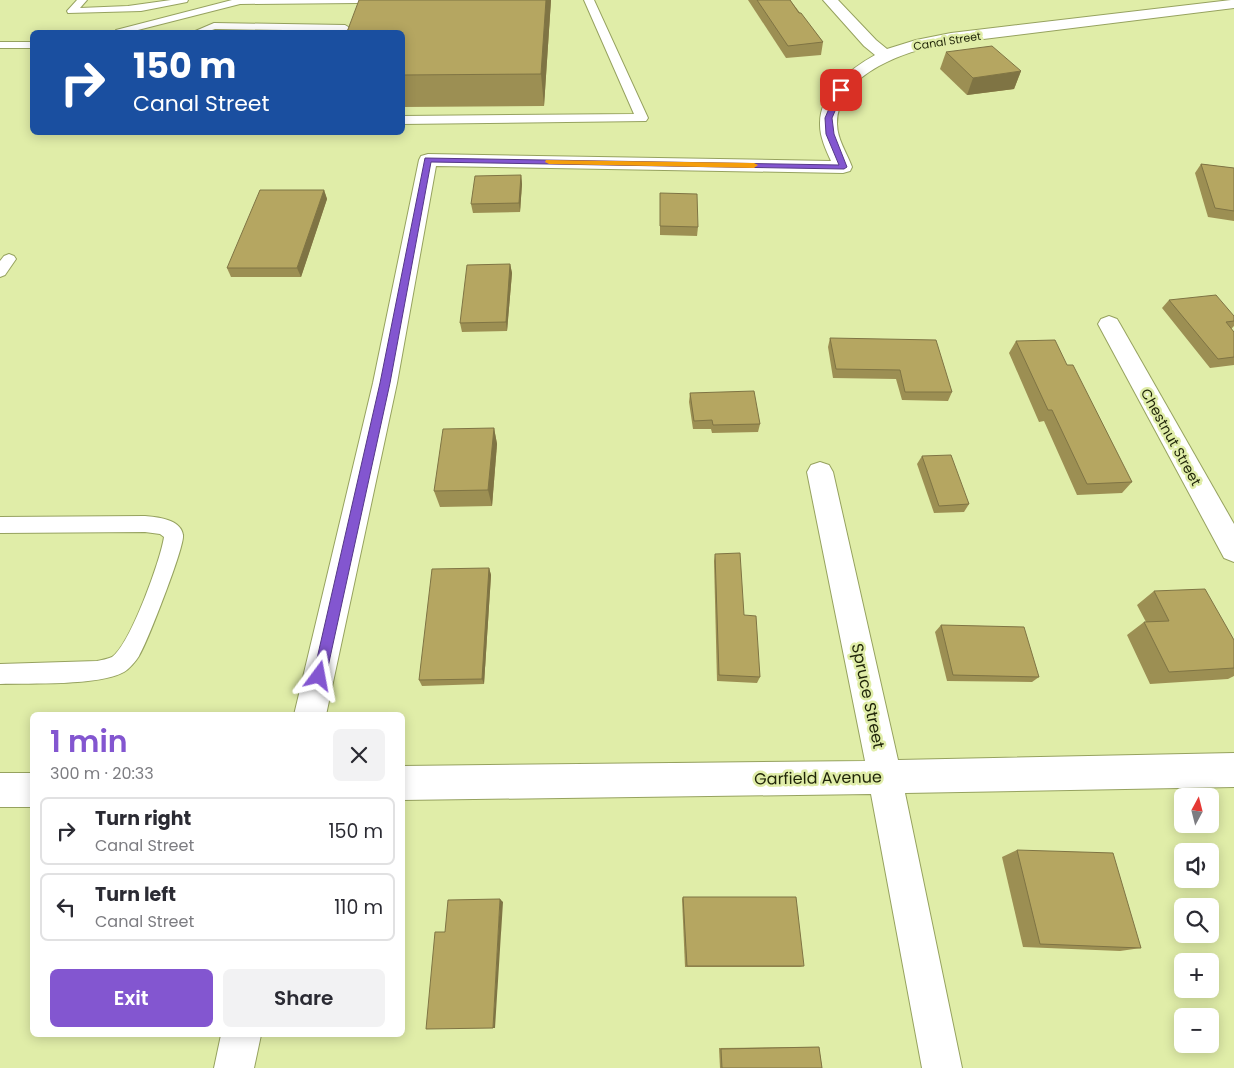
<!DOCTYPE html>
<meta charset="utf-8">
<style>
:root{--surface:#fff;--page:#f2f2f3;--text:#2b2b33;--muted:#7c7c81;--line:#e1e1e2;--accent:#8356d0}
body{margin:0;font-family:Poppins,sans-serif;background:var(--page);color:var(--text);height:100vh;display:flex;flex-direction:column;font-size:19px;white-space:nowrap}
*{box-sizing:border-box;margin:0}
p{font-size:16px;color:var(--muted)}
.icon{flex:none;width:28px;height:28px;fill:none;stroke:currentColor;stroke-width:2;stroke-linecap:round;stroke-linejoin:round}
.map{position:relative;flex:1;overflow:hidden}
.details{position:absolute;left:30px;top:712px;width:375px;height:325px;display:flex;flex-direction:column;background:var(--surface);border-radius:8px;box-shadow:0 2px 12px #0003}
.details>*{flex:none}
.top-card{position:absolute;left:30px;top:30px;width:375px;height:105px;border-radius:8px;box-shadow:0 2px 12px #0003;background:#1a4fa0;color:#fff;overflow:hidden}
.needle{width:32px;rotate:7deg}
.buttons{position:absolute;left:1174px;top:788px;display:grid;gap:10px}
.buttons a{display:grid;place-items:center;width:45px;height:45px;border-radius:8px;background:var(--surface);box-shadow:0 2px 12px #0003;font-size:25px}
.pin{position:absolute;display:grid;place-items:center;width:42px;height:42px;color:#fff;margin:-21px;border-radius:10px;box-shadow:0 2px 8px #0006}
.me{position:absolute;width:55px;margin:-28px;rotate:13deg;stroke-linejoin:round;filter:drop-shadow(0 0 4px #0008)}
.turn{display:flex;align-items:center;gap:18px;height:105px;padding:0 20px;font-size:22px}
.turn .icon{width:65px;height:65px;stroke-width:2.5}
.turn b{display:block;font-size:35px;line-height:42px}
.round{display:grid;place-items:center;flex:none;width:52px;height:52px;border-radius:8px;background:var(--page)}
.overview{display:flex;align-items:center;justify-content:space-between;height:85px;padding:0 20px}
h1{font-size:30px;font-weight:600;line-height:38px;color:var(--accent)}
.button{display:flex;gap:10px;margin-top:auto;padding:10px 20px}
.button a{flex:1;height:58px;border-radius:8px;background:var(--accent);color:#fff;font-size:20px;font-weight:600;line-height:58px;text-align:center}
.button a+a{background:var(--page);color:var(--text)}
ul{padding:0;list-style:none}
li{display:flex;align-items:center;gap:15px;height:68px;margin:0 10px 8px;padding:0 10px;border:2px solid var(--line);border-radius:8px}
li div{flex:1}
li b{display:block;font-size:19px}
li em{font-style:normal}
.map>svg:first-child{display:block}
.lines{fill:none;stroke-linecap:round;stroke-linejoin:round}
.service-casing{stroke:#96a25f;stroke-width:2}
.minor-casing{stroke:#96a25f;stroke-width:2}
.service{fill:#fff;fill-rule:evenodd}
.minor{fill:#fff;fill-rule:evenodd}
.wall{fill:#9c8f53}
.shaded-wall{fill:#7f7444}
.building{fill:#b5a661;stroke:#7f7444}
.route{fill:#8356d0;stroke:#553887}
.slow{fill:#f59e0b}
.labels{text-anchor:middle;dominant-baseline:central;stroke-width:5;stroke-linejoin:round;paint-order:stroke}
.far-street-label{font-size:11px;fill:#1f2408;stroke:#e0eda8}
.street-label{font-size:14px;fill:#1f2408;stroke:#e0eda8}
.near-street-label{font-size:16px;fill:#1f2408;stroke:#e0eda8}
</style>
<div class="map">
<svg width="1234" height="1068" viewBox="0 0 1234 1068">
<rect width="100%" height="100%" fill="#e0eda8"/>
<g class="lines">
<g class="service-casing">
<g id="service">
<polygon points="77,0 87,0 80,8 128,6 171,0 188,0 187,2 141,11 68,13 67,11"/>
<polygon points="232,0 363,0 358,3 240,4 130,32 115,32 116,30"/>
<polygon points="584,0 594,0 648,118 646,121 402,124 402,116 634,114"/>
<polygon points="214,23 345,25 350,28 345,31 215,29 206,32 193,32"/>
<rect x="0" y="42" width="32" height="6"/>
<polygon points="9,254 14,256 16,259 5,275 0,277 0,261 4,256"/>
<path d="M0,517L145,516C157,517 181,519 183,535C185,546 147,643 139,656C136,661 129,669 124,672C99,686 30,683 0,684V664L97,661C101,660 108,659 112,657C130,645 161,559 164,537L160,534L145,532L0,533Z"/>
</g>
</g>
<g class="minor-casing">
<g id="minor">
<path d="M823,0H838L876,40L887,49L916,40L951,33L1231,0H1234V8L951,43C910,49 837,72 837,124C837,139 847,153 852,167L850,171L843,173L436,166L397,383L326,715H294L373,383L419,160L421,156L428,154L831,161C826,150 820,137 820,125C819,93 850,69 875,55L864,46Z"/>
<polygon points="1109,316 1117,319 1120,324 1234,524 1234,562 1224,558 1098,324 1101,319"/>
<polygon points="820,462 829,465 833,472 898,760 1234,753 1234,787 905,793 962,1068 922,1068 871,794 402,800 402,766 865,761 807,472 811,465"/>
<rect x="0" y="773" width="32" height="34"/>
<polygon points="221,1035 261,1035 254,1068 214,1068"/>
</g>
</g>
<use href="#service" class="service"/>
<use href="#minor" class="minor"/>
</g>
<g class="wall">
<polygon points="359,0 551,0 544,106 402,107 402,32"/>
<polygon points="748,0 790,0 823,42 821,55 786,58"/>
<polygon points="946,52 1021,71 1014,89 967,95 940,69"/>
<polygon points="1201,164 1234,168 1234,221 1208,217 1195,173"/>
<polygon points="521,175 522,184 520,212 473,213 471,204"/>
<polygon points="324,190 327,199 301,277 231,277 227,268"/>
<polygon points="660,193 698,227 697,236 660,235"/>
<polygon points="510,264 512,273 507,331 462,332 460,323"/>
<polygon points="1169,300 1234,316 1234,326 1231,329 1234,332 1234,365 1210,368 1162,308"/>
<polygon points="830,338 952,392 948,401 902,400 896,379 833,378 828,347"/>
<polygon points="1016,341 1067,365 1132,482 1122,493 1077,495 1044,421 1039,422 1009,353"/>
<polygon points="690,393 760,424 758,432 712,433 711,429 693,429 689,402"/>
<polygon points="494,428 497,444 492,506 440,507 434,491"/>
<polygon points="922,456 969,504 964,512 934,513 917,464"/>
<polygon points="715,554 760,677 757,683 717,681 714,561"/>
<polygon points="489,568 491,575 484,684 422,686 419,680"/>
<polygon points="1154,591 1234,640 1234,676 1228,679 1150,684 1127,635 1144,622 1146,622 1137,605"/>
<polygon points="941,625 1039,677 1032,682 947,681 935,632"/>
<polygon points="1017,850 1141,948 1120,951 1023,947 1002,857"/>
<polygon points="683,897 804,966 800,967 685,967 682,899"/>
<polygon points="814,1047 819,1047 822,1068 720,1068 719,1048"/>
</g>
<g class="shaded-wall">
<polygon points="546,0 551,0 544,106 541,74"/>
<polygon points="1021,71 1014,89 967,95 973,78"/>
<polygon points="521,175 522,184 520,212 519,203"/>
<polygon points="324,190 327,199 301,277 297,268"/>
<polygon points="510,264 512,273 507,331 506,322"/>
<polygon points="494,428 497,444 492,506 488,490"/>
<polygon points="489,568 491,575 484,684 482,679"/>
<polygon points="500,899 503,902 495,1028 493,1028"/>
</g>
<g class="building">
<polygon points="359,0 546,0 541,74 402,75 402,32 347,32"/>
<polygon points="757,0 790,0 799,13 801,13 823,42 788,46"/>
<polygon points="992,46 1021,71 973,78 946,52"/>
<polygon points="1201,164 1234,168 1234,211 1215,208"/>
<polygon points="521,175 519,203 471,204 475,176"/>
<polygon points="260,190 324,190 297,268 227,268"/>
<polygon points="660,193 697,194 698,227 660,226"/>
<polygon points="510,264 506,322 460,323 467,265"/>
<polygon points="1216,295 1234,316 1234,321 1226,322 1234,332 1234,357 1218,359 1169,300"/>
<polygon points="830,338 936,340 952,392 905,392 900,370 836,369"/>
<polygon points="1055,340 1067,365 1073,365 1132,482 1087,484 1052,410 1048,410 1016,341"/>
<polygon points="754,391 760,424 713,425 712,420 694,421 690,393"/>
<polygon points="494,428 488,490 434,491 443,429"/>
<polygon points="951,455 969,504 939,506 922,456"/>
<polygon points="740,553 744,615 756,616 760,677 719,675 715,554"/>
<polygon points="489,568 482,679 419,680 432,569"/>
<polygon points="1205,589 1234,640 1234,668 1169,672 1144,622 1169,621 1154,591"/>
<polygon points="941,625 1024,627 1039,677 953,675"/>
<polygon points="1017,850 1113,853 1141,948 1040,944"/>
<polygon points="683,897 796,897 804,966 687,966"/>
<polygon points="500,899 493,1028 426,1029 435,932 445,932 448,900"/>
<polygon points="819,1047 822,1068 722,1068 721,1049"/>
</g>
<polygon class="route" points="841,88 844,90 832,118 834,134 847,167 844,169 431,162 390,383 326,676 324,680 319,682 315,680 313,676 380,383 425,158 839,165 826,134 825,118 837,90"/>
<polygon class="slow" points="546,160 754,163 758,165 754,168 549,164 545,162"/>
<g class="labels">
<g class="far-street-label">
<text transform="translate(947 41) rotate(-9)">Canal Street</text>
</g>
<g class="street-label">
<text transform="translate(1171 437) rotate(61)">Chestnut Street</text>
</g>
<g class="near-street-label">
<text transform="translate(868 696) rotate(78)">Spruce Street</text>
<text transform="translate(818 778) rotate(-1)">Garfield Avenue</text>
</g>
</g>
</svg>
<div class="buttons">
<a><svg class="needle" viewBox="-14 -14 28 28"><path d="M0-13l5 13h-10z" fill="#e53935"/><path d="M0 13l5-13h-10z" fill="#7c7c81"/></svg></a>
<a><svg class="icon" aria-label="sound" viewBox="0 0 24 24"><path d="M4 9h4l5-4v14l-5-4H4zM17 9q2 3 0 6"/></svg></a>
<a><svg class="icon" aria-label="search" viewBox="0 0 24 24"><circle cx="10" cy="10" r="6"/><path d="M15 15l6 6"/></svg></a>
<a>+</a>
<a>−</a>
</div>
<div class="pin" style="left:841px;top:90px;background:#d93025"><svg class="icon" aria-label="arrive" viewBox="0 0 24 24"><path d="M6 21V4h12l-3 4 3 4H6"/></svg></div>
<svg class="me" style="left:319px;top:676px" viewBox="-20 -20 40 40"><path d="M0-17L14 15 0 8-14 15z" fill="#8356d0" stroke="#fff" stroke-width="4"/></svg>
<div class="top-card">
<div class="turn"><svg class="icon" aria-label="right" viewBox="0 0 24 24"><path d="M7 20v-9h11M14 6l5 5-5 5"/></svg><div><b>150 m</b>Canal Street</div></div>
</div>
<section class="details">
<div class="overview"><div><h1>1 min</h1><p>300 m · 20:33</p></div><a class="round"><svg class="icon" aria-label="close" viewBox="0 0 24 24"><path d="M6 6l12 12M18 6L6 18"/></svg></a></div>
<ul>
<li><svg class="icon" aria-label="right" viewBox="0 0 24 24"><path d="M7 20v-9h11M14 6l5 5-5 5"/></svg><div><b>Turn right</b><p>Canal Street</p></div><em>150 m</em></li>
<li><svg class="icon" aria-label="left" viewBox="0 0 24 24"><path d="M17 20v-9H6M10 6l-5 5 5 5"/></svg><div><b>Turn left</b><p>Canal Street</p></div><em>110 m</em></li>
</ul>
<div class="button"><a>Exit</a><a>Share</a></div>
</section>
</div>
